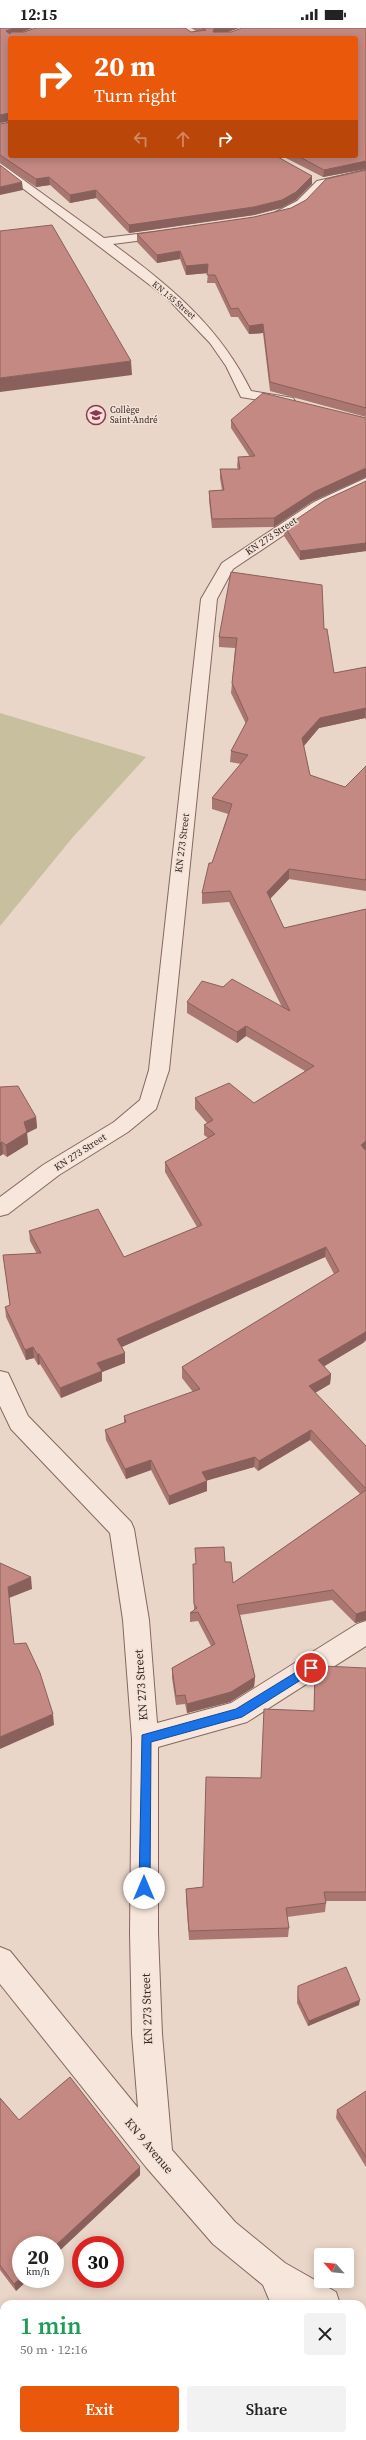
<!DOCTYPE html>
<meta charset="utf-8">
<style>
:root{--surface:#fff;--page:#f2f2f2;--text:#222;--muted:#767676;--accent:#ea580c}
body{margin:0;font-family:"Source Serif 4",serif;background:var(--page);color:var(--text);height:100vh;display:flex;flex-direction:column;font-size:15px;white-space:nowrap}
*{box-sizing:border-box;margin:0}
p{font-size:13px;color:var(--muted)}
.icon{flex:none;width:22px;height:22px;fill:none;stroke:currentColor;stroke-width:2;stroke-linecap:round;stroke-linejoin:round}
.map{position:relative;flex:1;overflow:hidden}
.side{position:absolute;left:0px;top:2272px;width:366px;height:140px;display:flex;flex-direction:column;background:var(--surface);border-radius:12px 12px 0 0;box-shadow:0 2px 10px #0003}
.side>*{flex:none}
.guide{position:absolute;left:8px;top:8px;width:350px;height:122px;border-radius:4px;box-shadow:0 2px 10px #0003;background:#ea580c;color:#fff;overflow:hidden}
.needle{width:26px;rotate:297deg}
.controls{position:absolute;left:314px;top:2220px;display:grid;gap:8px}
.controls a{display:grid;place-items:center;width:40px;height:40px;border-radius:4px;background:var(--surface);box-shadow:0 2px 10px #0003;font-size:20px}
.speed{position:absolute;left:12px;top:2208px;display:flex;gap:8px;font-size:20px;font-weight:700;text-align:center}
.speed>*{display:grid;place-content:center;width:52px;height:52px;border-radius:50%;background:var(--surface);box-shadow:0 2px 10px #0003;line-height:1}
.speed small{font-size:10px;font-weight:400}
.speed .limit{border:6px solid #d22;background:#fff;color:#111}
.pin{position:absolute;display:grid;place-items:center;width:34px;height:34px;color:#fff;margin:-17px;border:2px solid #fff;border-radius:50%;box-shadow:0 1px 4px #0007}
.me{position:absolute;width:44px;margin:-22px;rotate:0deg;stroke-linejoin:round;filter:drop-shadow(0 0 3px #0008)}
.turn{display:flex;align-items:center;gap:14px;height:84px;padding:0 20px;font-size:18px}
.turn .icon{width:52px;height:52px;stroke-width:2.5}
.turn b{display:block;font-size:28px;line-height:34px}
.lanes{display:flex;align-items:center;height:38px;padding:0 20px;background:#0003;justify-content:center;gap:20px;direction:ltr}
.lanes .off{opacity:.35}
.round{display:grid;place-items:center;flex:none;width:42px;height:42px;border-radius:4px;background:var(--page)}
.head{display:flex;align-items:center;justify-content:space-between;height:68px;padding:0 20px}
h1{font-size:24px;font-weight:600;line-height:30px;color:#1e9e55}
.primary-button{display:flex;gap:8px;margin-top:auto;padding:8px 20px}
.primary-button a{flex:1;height:46px;border-radius:4px;background:var(--accent);color:#fff;font-size:16px;font-weight:600;line-height:46px;text-align:center}
.primary-button a+a{background:var(--page);color:var(--text)}
.status{display:flex;justify-content:space-between;align-items:center;height:28px;padding:0 20px;background:var(--surface);direction:ltr}
.status svg{height:11px;fill:currentColor}
.map>svg:first-child{display:block}
.green{fill:#c7bf9d}
.lines{fill:none;stroke-linecap:round;stroke-linejoin:round}
.street-casing{stroke:#85675f;stroke-width:2}
.street{fill:#f6e6db;fill-rule:evenodd}
.wall{fill:#a97670}
.shaded-wall{fill:#89605b}
.building{fill:#c48982;stroke:#89605b}
.route{fill:#1a73e8;stroke:#114b97}
.labels{text-anchor:middle;dominant-baseline:central;stroke-width:3;stroke-linejoin:round;paint-order:stroke}
.far-street-label{font-size:9px;fill:#372521;stroke:#f2e2d7}
.far-poi-label{font-size:9px;fill:#372521;stroke:#f2e2d7;text-anchor:start}
.street-label{font-size:10px;fill:#372521;stroke:#f2e2d7}
.near-street-label{font-size:12px;fill:#372521;stroke:#f2e2d7}
</style>
<div class="status"><b>12:15</b><svg viewBox="0 0 49 12"><path d="M0 12V9h3v3zM5 12V6h3v6zM10 12V3h3v9zM15 12V0h3v12zM26 1h20v11H26zM47 4h2v5h-2z"/></svg></div>
<div class="map">
<svg width="366" height="2412" viewBox="0 0 366 2412">
<rect width="100%" height="100%" fill="#ead6c8"/>
<polygon class="green" points="0,685 146,729 73,809 0,898"/>
<g class="lines">
<g class="street-casing">
<g id="street">
<path d="M0,135L104,210L171,202L173,205L171,208L167,209L113,216C169,257 220,299 251,363L293,370L295,373L293,376L288,377L241,369L226,338L210,315L167,270L0,143Z"/>
<polygon points="366,142 366,148 325,158 305,179 278,190 272,186 297,173 317,153"/>
<polygon points="366,450 366,460 324,480 233,541 217,571 169,1042 156,1081 128,1104 59,1147 8,1186 0,1188 0,1169 43,1137 114,1094 140,1072 149,1042 201,571 222,535 314,474"/>
<polygon points="0,1343 8,1345 28,1388 131,1494 134,1501 149,1592 157,1695 231,1675 357,1596 366,1593 366,1618 247,1694 158,1719 158,1905 162,2006 172,2122 235,2194 285,2235 336,2264 340,2276 271,2276 263,2257 213,2216 146,2139 0,1956 0,1919 10,1923 138,2080 132,2006 130,1905 132,1711 123,1592 110,1505 11,1401 0,1378"/>
<polygon points="362,2283 366,2284 366,2317 362,2316"/>
<polygon points="362,2407 364,2412 330,2412 328,2408"/>
</g>
</g>
<use href="#street" class="street"/>
</g>
<g class="wall">
<polygon points="0,0 22,4 191,4 196,3 191,0 239,0 227,4 366,0 366,141 323,149 282,128 356,128 356,10 10,93 0,95"/>
<polygon points="0,96 312,148 312,156 296,172 281,180 254,187 129,205 96,170 70,175 50,157 36,159 0,135"/>
<polygon points="366,142 366,389 270,363 263,305 249,306 238,289 231,289 215,255 207,255 208,245 186,247 180,231 157,235 137,214 137,206 254,189 291,180"/>
<polygon points="366,390 366,449 313,473 274,499 212,500 209,472 209,463 222,462 220,450 220,441 238,441 237,438 238,429 250,429 231,400 231,392"/>
<polygon points="366,453 366,523 300,532 284,508 285,499"/>
<polygon points="324,601 334,645 366,639 366,692 365,690 319,700 304,718 310,747 345,759 366,738 366,863 289,851 270,871 284,900 366,881 366,1312 363,1315 324,1338 331,1346 330,1356 315,1365 366,1418 366,1592 355,1595 332,1572 240,1587 255,1649 254,1659 230,1674 187,1685 185,1676 176,1677 172,1650 172,1640 211,1618 198,1593 190,1594 190,1585 194,1582 193,1536 225,1534 233,1555 360,1466 310,1412 258,1443 254,1439 207,1452 207,1463 169,1477 151,1442 126,1451 106,1412 105,1402 124,1395 124,1388 193,1364 182,1350 182,1339 334,1246 325,1229 122,1319 125,1325 125,1335 102,1344 102,1353 61,1370 40,1336 38,1337 34,1330 26,1332 6,1289 5,1279 10,1278 3,1227 37,1226 30,1213 29,1203 124,1229 197,1199 165,1144 165,1134 208,1110 204,1107 204,1097 207,1095 195,1081 195,1070 254,1075 305,1043 246,1008 237,1015 187,985 187,974 282,979 229,874 202,876 202,865 228,786 212,781 212,770 241,736 230,734 231,723 246,696 231,665 232,655 235,620 219,619 219,609"/>
<polygon points="0,1059 36,1089 37,1100 27,1105 28,1116 7,1129 3,1126 0,1128"/>
<polygon points="366,1640 366,1873 326,1873 326,1875 325,1884 287,1889 289,1900 288,1909 189,1912 186,1870 186,1861 203,1859 261,1750 314,1683 314,1653 315,1643"/>
<polygon points="298,1958 359,1977 308,1998 297,1975"/>
<polygon points="366,2063 366,2139 336,2090 337,2082"/>
<polygon points="0,2070 19,2092 140,2139 140,2147 55,2227 55,2217 21,2251 29,2251 16,2263 0,2242"/>
</g>
<g class="shaded-wall">
<polygon points="14,0 33,0 7,10 6,3"/>
<polygon points="218,0 239,0 214,9 213,10 214,1"/>
<polygon points="10,85 10,93 0,95 0,87"/>
<polygon points="366,133 366,141 323,149 324,142"/>
<polygon points="312,148 312,156 296,172 281,180 254,187 129,205 129,197"/>
<polygon points="49,149 50,157 36,159 36,151"/>
<polygon points="22,154 23,162 0,167 0,159"/>
<polygon points="96,162 96,170 70,175 70,167"/>
<polygon points="180,223 180,231 157,235 157,227"/>
<polygon points="208,236 208,245 186,247 186,238"/>
<polygon points="263,296 263,305 249,306 249,298"/>
<polygon points="131,333 132,347 0,364 0,350"/>
<polygon points="366,440 366,449 313,473 274,499 274,490 314,464"/>
<polygon points="366,515 366,523 300,532 300,523"/>
<polygon points="366,680 365,690 319,700 302,720 302,710 320,690"/>
<polygon points="289,841 289,851 266,875 267,864"/>
<polygon points="246,998 246,1008 237,1015 237,1004"/>
<polygon points="36,1089 37,1100 27,1105 28,1116 7,1129 6,1117 24,1094"/>
<polygon points="366,1113 366,1123 361,1117"/>
<polygon points="2,1114 3,1126 0,1128 0,1115"/>
<polygon points="326,1219 325,1229 117,1321 117,1311"/>
<polygon points="366,1303 366,1312 363,1315 318,1342 318,1332"/>
<polygon points="33,1319 34,1330 26,1332 25,1322"/>
<polygon points="125,1325 125,1335 102,1344 102,1353 61,1370 60,1360 97,1335"/>
<polygon points="37,1326 39,1326 40,1336 38,1337"/>
<polygon points="331,1346 330,1356 308,1369 309,1358"/>
<polygon points="311,1402 310,1412 258,1443 259,1433"/>
<polygon points="255,1429 254,1439 202,1454 202,1444"/>
<polygon points="151,1432 151,1442 126,1451 125,1441"/>
<polygon points="207,1453 207,1463 169,1477 169,1468"/>
<polygon points="31,1549 32,1561 9,1570 8,1559"/>
<polygon points="366,1583 366,1592 355,1595 356,1586"/>
<polygon points="255,1649 254,1659 230,1674 187,1685 187,1676"/>
<polygon points="53,1686 54,1697 0,1721 0,1709"/>
<polygon points="360,1972 359,1977 308,1998 309,1993"/>
<polygon points="140,2139 140,2147 55,2227 55,2218"/>
<polygon points="21,2250 21,2251 29,2251 16,2263 14,2256"/>
</g>
<g class="building">
<polygon points="0,0 14,0 6,3 10,6 11,4 24,4 36,0 185,0 191,4 206,2 202,0 218,0 214,1 213,4 231,4 242,0 366,0 366,133 324,142 298,128 356,128 356,10 10,10 10,85 0,87"/>
<polygon points="10,94 10,128 276,128 312,148 296,164 282,172 254,179 129,197 96,162 70,167 49,149 36,151 0,127 0,96"/>
<polygon points="0,137 22,154 0,159"/>
<polygon points="366,142 366,380 270,354 263,296 249,298 238,280 231,281 215,247 207,247 208,236 186,238 180,223 157,227 137,206 254,189 291,180 306,172 326,151"/>
<polygon points="52,197 131,333 0,350 0,203"/>
<polygon points="263,365 366,390 366,440 314,464 274,490 212,491 209,463 224,462 220,441 240,441 238,429 255,428 231,392"/>
<polygon points="366,453 366,515 300,523 285,499 325,472"/>
<polygon points="231,544 322,557 324,601 327,601 334,645 366,639 366,681 366,680 320,690 302,710 310,747 345,759 366,738 366,852 289,841 267,864 284,900 366,881 366,1113 361,1117 366,1123 366,1303 364,1305 318,1332 331,1346 309,1358 366,1418 366,1461 311,1402 259,1433 255,1429 202,1444 207,1453 169,1468 151,1432 125,1441 105,1402 126,1394 124,1388 200,1361 182,1339 339,1243 326,1219 117,1311 125,1325 97,1335 102,1343 60,1360 39,1326 37,1326 33,1319 25,1322 5,1279 10,1277 3,1227 41,1225 29,1203 98,1181 124,1229 202,1197 165,1134 215,1106 204,1097 213,1092 195,1070 229,1055 254,1075 314,1038 246,998 237,1004 187,974 202,953 223,959 232,951 290,983 230,863 202,865 209,835 212,835 232,776 212,770 248,727 231,723 248,691 232,655 237,610 219,609"/>
<polygon points="18,1058 36,1089 24,1094 27,1104 6,1117 2,1114 0,1115 0,1059"/>
<polygon points="366,1462 366,1583 356,1586 333,1562 237,1577 255,1649 231,1664 187,1676 185,1667 176,1668 172,1640 215,1616 198,1584 190,1585 197,1580 194,1576 193,1536 196,1536 195,1520 224,1519 225,1534 231,1534 233,1555"/>
<polygon points="0,1535 31,1549 8,1559 14,1616 26,1615 40,1645 53,1686 0,1709"/>
<polygon points="323,1638 366,1640 366,1864 324,1864 326,1875 286,1880 289,1900 189,1903 186,1861 203,1859 206,1749 261,1750 264,1681 314,1683 315,1643"/>
<polygon points="346,1939 360,1972 309,1993 298,1970 298,1958"/>
<polygon points="70,2049 140,2139 55,2218 55,2217 21,2217 21,2250 14,2256 0,2237 0,2070 19,2092"/>
<polygon points="366,2063 366,2129 337,2082"/>
</g>
<polygon class="route" points="311,1635 316,1640 315,1643 242,1689 151,1714 150,1860 144,1866 140,1864 139,1860 142,1707 236,1681"/>
<defs>
<g id="school-ring" transform="scale(1)"><circle r="9.5" fill="#f2e2d7" stroke="#8e3551" stroke-width="1.5"/><path d="M0-5L7-2L0 1L-7-2ZM-4 1L0 2.5L4 1V4Q0 6-4 4Z" fill="#8e3551"/></g>
</defs>
<g fill-rule="evenodd">
<use href="#school-ring" x="96" y="387"/>
</g>
<g class="labels">
<g class="far-street-label">
<text transform="translate(174 272) rotate(40)">KN 135 Street</text>
</g>
<g class="far-poi-label">
<text x="110" y="382">Collège<tspan x="110" dy="10">Saint-André</tspan></text>
</g>
<g class="street-label">
<text transform="translate(271 508) rotate(-34)">KN 273 Street</text>
<text transform="translate(182 815) rotate(-83)">KN 273 Street</text>
<text transform="translate(80 1124) rotate(-33)">KN 273 Street</text>
</g>
<g class="near-street-label">
<text transform="translate(141 1657) rotate(-94)">KN 273 Street</text>
<text transform="translate(147 1981) rotate(-92)">KN 273 Street</text>
<text transform="translate(149 2118) rotate(50)">KN 9 Avenue</text>
</g>
</g>
</svg>
<div class="controls">
<a><svg class="needle" viewBox="-14 -14 28 28"><path d="M0-13l5 13h-10z" fill="#e53935"/><path d="M0 13l5-13h-10z" fill="#767676"/></svg></a>
</div>
<div class="speed"><div>20<small>km/h</small></div><div class="limit">30</div></div>
<div class="pin" style="left:311px;top:1640px;background:#d93025"><svg class="icon" aria-label="arrive" viewBox="0 0 24 24"><path d="M6 21V4h12l-3 4 3 4H6"/></svg></div>
<svg class="me" style="left:144px;top:1860px" viewBox="-20 -20 40 40"><circle r="19" fill="#fff"/><path d="M0-13L10 11 0 6-10 11z" fill="#1a73e8"/></svg>
<div class="guide">
<div class="turn"><svg class="icon" aria-label="right" viewBox="0 0 24 24"><path d="M7 20v-9h11M14 6l5 5-5 5"/></svg><div><b>20 m</b>Turn right</div></div>
<div class="lanes"><svg class="icon off" aria-label="left" viewBox="0 0 24 24"><path d="M17 20v-9H6M10 6l-5 5 5 5"/></svg><svg class="icon off" aria-label="ahead" viewBox="0 0 24 24"><path d="M12 20V5M6 11l6-6 6 6"/></svg><svg class="icon" aria-label="right" viewBox="0 0 24 24"><path d="M7 20v-9h11M14 6l5 5-5 5"/></svg></div>
</div>
<section class="side">
<div class="head"><div><h1>1 min</h1><p>50 m · 12:16</p></div><a class="round"><svg class="icon" aria-label="close" viewBox="0 0 24 24"><path d="M6 6l12 12M18 6L6 18"/></svg></a></div>
<div class="primary-button"><a>Exit</a><a>Share</a></div>
</section>
</div>
